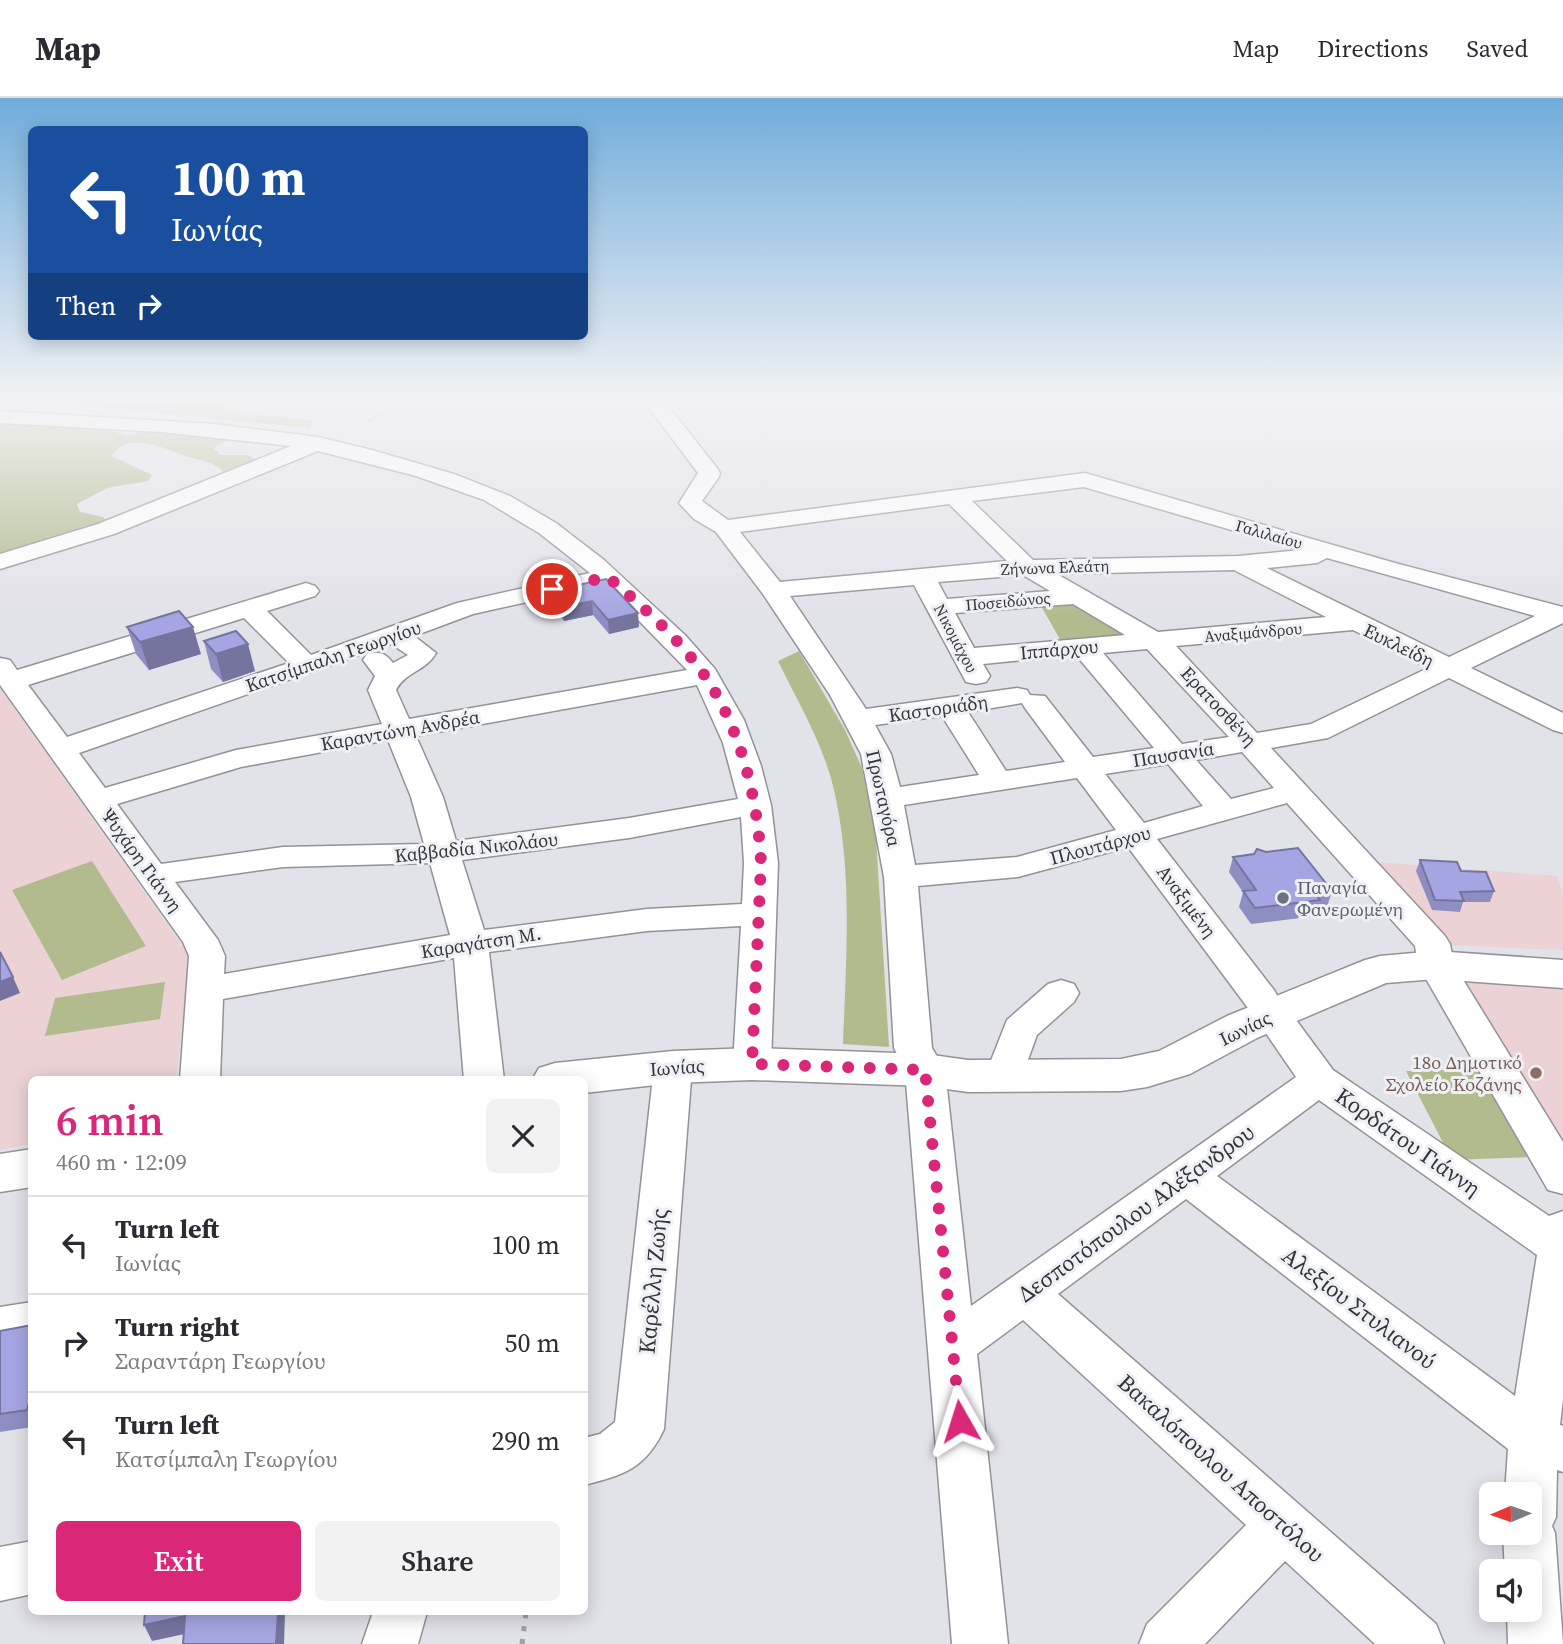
<!DOCTYPE html>
<meta charset="utf-8">
<style>
:root{--surface:#fff;--page:#f2f2f3;--text:#2b2b33;--muted:#7c7c81;--line:#e1e1e2;--accent:#db2777}
body{margin:0;font-family:"Source Serif 4",serif;background:var(--page);color:var(--text);height:100vh;display:flex;flex-direction:column;font-size:26px;white-space:nowrap}
*{box-sizing:border-box;margin:0}
p{font-size:23px;color:var(--muted)}
.icon{flex:none;width:38px;height:38px;fill:none;stroke:currentColor;stroke-width:2;stroke-linecap:round;stroke-linejoin:round}
.map{position:relative;flex:1;overflow:hidden}
.details{position:absolute;left:28px;top:978px;width:560px;height:539px;display:flex;flex-direction:column;background:var(--surface);border-radius:10px;box-shadow:0 4px 18px #0003}
.details>*{flex:none}
.top-card{position:absolute;left:28px;top:28px;width:560px;height:214px;border-radius:10px;box-shadow:0 4px 18px #0003;background:#1a4fa0;color:#fff;overflow:hidden}
.needle{width:46px;rotate:268deg}
.buttons{position:absolute;left:1479px;top:1384px;display:grid;gap:14px}
.buttons a{display:grid;place-items:center;width:63px;height:63px;border-radius:10px;background:var(--surface);box-shadow:0 4px 18px #0003;font-size:35px}
.pin{position:absolute;display:grid;place-items:center;width:60px;height:60px;color:#fff;margin:-30px;border:4px solid #fff;border-radius:50%;box-shadow:0 2px 7px #0007}
.me{position:absolute;width:77px;margin:-38px;rotate:354deg;stroke-linejoin:round;filter:drop-shadow(0 0 5px #0008)}
.turn{display:flex;align-items:center;gap:24px;height:147px;padding:0 28px;font-size:32px}
.turn .icon{width:91px;height:91px;stroke-width:2.5}
.turn b{display:block;font-size:49px;line-height:60px}
.then{display:flex;align-items:center;height:66px;padding:0 28px;background:#0003;gap:14px;font-size:26px}
.round{display:grid;place-items:center;flex:none;width:74px;height:74px;border-radius:10px;background:var(--page)}
.summary{display:flex;align-items:center;justify-content:space-between;height:119px;padding:0 28px}
h1{font-size:42px;font-weight:600;line-height:52px;color:var(--accent)}
.button{display:flex;gap:14px;margin-top:auto;padding:14px 28px}
.button a{flex:1;height:80px;border-radius:10px;background:var(--accent);color:#fff;font-size:28px;font-weight:600;line-height:80px;text-align:center}
.button a+a{background:var(--page);color:var(--text)}
ul{padding:0;list-style:none}
li{display:flex;align-items:center;gap:21px;height:98px;padding:0 28px;border-top:2px solid var(--line)}
li div{flex:1}
li b{display:block;font-size:26px}
li em{font-style:normal}
header{display:flex;align-items:center;gap:42px;box-sizing:border-box;height:98px;padding:0 35px;background:var(--surface);border-bottom:2px solid var(--line)}
header strong{font-size:33px}
nav{display:flex;gap:38px;margin-inline-start:auto;font-size:24px}
.map>svg:first-child{display:block}
.education{fill:#ecd2d4}
.green{fill:#b1bb8d}
.lines{fill:none;stroke-linecap:round;stroke-linejoin:round}
.minor-casing{stroke:#929298;stroke-width:3}
.major-casing{stroke:#929298;stroke-width:3}
.path-far1{stroke:#a0a0a5;stroke-width:2.5;stroke-dasharray:2.5 3.5;stroke-linecap:butt}
.path{stroke:#a0a0a5;stroke-width:5;stroke-dasharray:5 8;stroke-linecap:butt}
.minor{fill:#fff;fill-rule:evenodd}
.major{fill:#fff;fill-rule:evenodd}
.wall{fill:#8e8ec3}
.shaded-wall{fill:#74749f}
.building{fill:#a5a5e3;stroke:#74749f;stroke-width:2}
.route{stroke:#db2777;stroke-width:12;stroke-dasharray:0 21.6}
.worship-dot{fill:#6b7280;stroke:#eff0f6;stroke-width:2.5}
.education-dot{fill:#8d6e63;stroke:#eff0f6;stroke-width:2.5}
.labels{text-anchor:middle;dominant-baseline:central;stroke-width:6;stroke-linejoin:round;paint-order:stroke}
.far-street-label{font-size:16px;fill:#343537;stroke:#eff0f6}
.street-label{font-size:19px;fill:#343537;stroke:#eff0f6}
.worship-label{font-size:19px;fill:#5b616d;stroke:#eff0f6;text-anchor:start}
.education-label{font-size:19px;fill:#785e54;stroke:#eff0f6;text-anchor:end}
.near-street-label{font-size:23px;fill:#343537;stroke:#eff0f6}
</style>
<header>
<strong>Map</strong>
<nav><a>Map</a><a>Directions</a><a>Saved</a></nav>
</header>
<div class="map">
<svg width="1563" height="1546" viewBox="0 0 1563 1546">
<rect width="100%" height="100%" fill="#e2e2e9"/>
<g class="education">
<polygon points="0,590 190,859 176,982 32,982 31,1046 0,1052"/>
<polygon points="1376,764 1557,778 1563,797 1563,852 1449,847"/>
<polygon points="1449,877 1563,886 1563,1065"/>
</g>
<g class="green">
<polygon points="38,303 201,303 217,306 239,315 313,322 310,330"/>
<path d="M0,324L110,331L125,338L150,332L234,338L214,350L220,357H249L260,366L170,397C185,389 212,384 223,373C211,362 196,362 182,357C162,349 127,333 111,358L152,377L148,383L107,390L77,406L80,414L103,419L108,425L0,460Z"/>
<polygon points="1071,504 1132,539 1062,545 1040,506"/>
<path d="M799,553L845,632L862,670L876,740L889,949L843,946C846,858 854,766 831,680C819,639 797,602 778,563Z"/>
<polygon points="92,763 146,848 62,882 12,792"/>
<polygon points="165,884 160,921 45,938 55,900"/>
<polygon points="1479,971 1530,1059 1452,1062 1406,973"/>
</g>
<g class="lines">
<g class="minor-casing">
<g id="minor">
<path d="M644,303H664L717,370L720,375L719,379L702,403L728,422L1085,375L1395,465L1563,509V525L1471,570L1563,615V635L1553,632L1449,580L1328,640L1271,650L1445,838L1450,846L1454,867L1563,1044V1096L1548,1092L1418,867L1415,848L1287,705L1157,741L1274,892L1279,901L1277,905L1285,907L1333,972L1549,1118L1563,1113V1301L1560,1327L1563,1328V1374L1557,1372L1556,1419L1552,1428L1555,1435L1563,1546H1508L1507,1512H1530V1474H1505L1503,1435H1530V1396H1505L1508,1351L1186,1101L1058,1196L1436,1526L1444,1546H1375L1285,1463L1205,1546H1139L1147,1526L1246,1427L1023,1222L977,1256L1008,1546H952L905,972L894,950L884,779L861,656L830,597L763,496L716,434L694,421L679,405L698,375ZM1084,389L1300,452L1238,458L1033,462L972,403ZM949,406L1007,463L780,484L740,434ZM1327,460L1535,518L1449,559L1267,470L1317,465ZM1234,472L1326,519L1158,534L1057,476ZM1023,477L1050,493L947,501L938,484ZM914,487L966,584L976,586L986,584L990,578L983,566L1076,557L1154,650L1093,659L1045,598L1030,597L1027,592L1017,590L866,611L790,498ZM1073,506L1125,537L974,550L955,515ZM1353,532L1428,570L1311,626L1257,635L1176,548ZM1147,551L1229,639L1182,646L1103,555ZM1022,605L1025,610L1065,664L1006,673L968,614ZM942,618L979,677L900,689L891,656L875,627ZM1242,654L1274,690L1231,701L1196,662ZM1168,666L1203,708L1144,725L1105,676ZM1077,680L1116,732L1017,759L915,767L904,707ZM1128,749L1248,910L1256,912L1253,916L1259,925L1296,979L971,1208L945,972L932,950L918,788L1018,779ZM1319,1002L1537,1157L1515,1298L1217,1078Z"/>
<path d="M0,313L214,326L318,339L372,352L454,376L510,398L556,425L604,462L685,537L715,571L744,622L761,668L771,707L778,765L771,966L766,976L752,980L738,976L733,966L741,828L647,833L489,854L504,982H464L454,860L223,901L220,982H180L189,858L183,844L0,587V560L10,562L17,572L306,485L315,488L319,493L315,498L267,513L311,557L457,505L590,475L539,435L484,402L416,378L318,353L114,436L0,471V456L98,426L291,348L161,334L0,325ZM604,487L687,572L409,621L396,592C405,574 426,573 436,555L414,538L473,516ZM244,520L289,565L67,639L28,587ZM391,546L408,557L393,565C385,555 380,553 367,556L363,562L375,578L368,592L382,626L236,652L105,690L79,655ZM697,587L723,645L738,701L629,720L456,743L443,699L416,638ZM388,642L411,699L424,746L283,749L161,766L117,706L241,669ZM741,719L744,765L742,806L647,811L484,832L462,762L629,740ZM430,765L450,837L224,876L225,858L218,842L175,784L283,769Z"/>
<polygon points="1061,882 1074,886 1079,895 1074,904 1037,937 1023,975 1009,979 995,975 990,965 1007,922 1048,886"/>
<path d="M673,955L687,959L692,969L664,1331C646,1370 624,1377 584,1387V1340L600,1336L615,1324L654,969L659,959Z"/>
<polygon points="32,1204 32,1244 0,1249 0,1209"/>
<polygon points="32,1443 32,1496 0,1503 0,1449"/>
<polygon points="373,1514 427,1514 418,1546 362,1546"/>
</g>
</g>
<g class="major-casing">
<g id="major">
<polygon points="1436,853 1563,862 1563,890 1436,881 1386,885 1257,940 1190,976 1147,989 1121,993 968,994 925,988 752,982 673,985 584,995 584,982 532,982 539,970 555,965 673,953 752,950 925,956 968,962 1121,961 1159,953 1227,918 1365,862 1380,858"/>
<polygon points="32,1051 32,1089 0,1094 0,1056"/>
</g>
</g>
<polyline class="path-far1" points="369,323 411,303"/>
<polyline class="path" points="522,1546 526,1514"/>
<use href="#minor" class="minor"/>
<use href="#major" class="major"/>
</g>
<g class="wall">
<polygon points="606,481 639,529 609,536 593,517 564,523 552,506 550,493"/>
<polygon points="127,529 201,556 149,572 136,556"/>
<polygon points="204,543 255,573 223,584 211,571"/>
<polygon points="1233,759 1332,793 1327,809 1318,810 1316,818 1251,826 1239,809 1243,794 1229,774"/>
<polygon points="1420,762 1461,773 1494,793 1490,804 1463,804 1460,814 1432,812 1416,773"/>
<polygon points="32,1227 32,1329 0,1334 0,1233"/>
</g>
<g class="shaded-wall">
<polygon points="592,503 593,517 564,523 563,509"/>
<polygon points="638,515 639,529 609,536 608,522"/>
<polygon points="193,529 201,556 149,572 140,544"/>
<polygon points="248,546 255,573 223,584 216,556"/>
<polygon points="13,879 20,895 0,903 0,884"/>
<polygon points="32,1294 32,1320 27,1312"/>
<polygon points="278,1514 285,1514 284,1546 276,1546"/>
<polygon points="185,1518 194,1534 152,1543 144,1527"/>
</g>
<g class="building">
<polygon points="606,481 638,515 608,522 592,503 563,509 550,493"/>
<polygon points="179,513 193,529 140,544 127,529"/>
<polygon points="236,533 248,546 216,556 204,543"/>
<polygon points="1298,750 1332,793 1315,795 1320,802 1255,810 1243,793 1256,792 1233,759 1254,756 1257,751 1266,754"/>
<polygon points="1420,762 1457,764 1461,773 1486,774 1494,793 1460,794 1464,803 1435,802"/>
<polygon points="0,854 13,879 0,884"/>
<polygon points="32,1227 32,1294 27,1312 0,1316 0,1233"/>
<polygon points="145,1514 278,1514 276,1546 183,1546 185,1518 144,1527"/>
</g>
<linearGradient id="sky" x2="0" y2="1"><stop stop-color="#70acda"/><stop offset="0.58" stop-color="#f2f2f5"/><stop offset="1" stop-color="#f2f2f5" stop-opacity="0"/></linearGradient>
<rect width="1563" height="519" fill="url(#sky)"/>
<g class="lines">
<path class="route" d="M552,491L608,479C642,508 679,540 705,578C741,631 758,702 761,765L752,966L925,972L960,1323"/>
</g>
<circle class="worship-dot" cx="1283" cy="800" r="7"/>
<circle class="education-dot" cx="1536" cy="975" r="7"/>
<g class="labels">
<g class="far-street-label">
<text transform="translate(1269 436) rotate(16)">Γαλιλαίου</text>
<text transform="translate(1055 469) rotate(-2)">Ζήνωνα Ελεάτη</text>
<text transform="translate(1008 503) rotate(-5)">Ποσειδώνος</text>
<text transform="translate(1253 534) rotate(-5)">Αναξιμάνδρου</text>
<text transform="translate(956 540) rotate(62)">Νικομάχου</text>
</g>
<g class="street-label">
<text transform="translate(1399 547) rotate(26)">Ευκλείδη</text>
<text transform="translate(1059 551) rotate(-5)">Ιππάρχου</text>
<text transform="translate(333 558) rotate(-19)">Κατσίμπαλη Γεωργίου</text>
<text transform="translate(1219 608) rotate(47)">Ερατοσθένη</text>
<text transform="translate(938 610) rotate(-8)">Καστοριάδη</text>
<text transform="translate(400 632) rotate(-10)">Καραντώνη Ανδρέα</text>
<text transform="translate(1173 656) rotate(-9)">Παυσανία</text>
<text transform="translate(884 700) rotate(77)">Πρωταγόρα</text>
<text transform="translate(1100 747) rotate(-15)">Πλουτάρχου</text>
<text transform="translate(476 749) rotate(-6)">Καββαδία Νικολάου</text>
<text transform="translate(142 762) rotate(54)">Ψυχάρη Γιάννη</text>
<text transform="translate(1187 803) rotate(53)">Αναξιμένη</text>
<text transform="translate(481 844) rotate(-9)">Καραγάτση Μ.</text>
<text transform="translate(1245 930) rotate(-26)">Ιωνίας</text>
<text transform="translate(677 969) rotate(-4)">Ιωνίας</text>
</g>
<g class="worship-label">
<text x="1297" y="789">Παναγία<tspan x="1297" dy="22">Φανερωμένη</tspan></text>
</g>
<g class="education-label">
<text x="1522" y="964">18ο Δημοτικό<tspan x="1522" dy="22">Σχολείο Κοζάνης</tspan></text>
</g>
<g class="near-street-label">
<text transform="translate(1408 1044) rotate(35)">Κορδάτου Γιάννη</text>
<text transform="translate(1136 1115) rotate(-36)">Δεσποτόπουλου Αλέξανδρου</text>
<text transform="translate(653 1183) rotate(-85)">Καρέλλη Ζωής</text>
<text transform="translate(1359 1210) rotate(37)">Αλεξίου Στυλιανού</text>
<text transform="translate(1221 1370) rotate(42)">Βακαλόπουλου Αποστόλου</text>
</g>
</g>
</svg>
<div class="buttons">
<a><svg class="needle" viewBox="-14 -14 28 28"><path d="M0-13l5 13h-10z" fill="#e53935"/><path d="M0 13l5-13h-10z" fill="#7c7c81"/></svg></a>
<a><svg class="icon" aria-label="sound" viewBox="0 0 24 24"><path d="M4 9h4l5-4v14l-5-4H4zM17 9q2 3 0 6"/></svg></a>
</div>
<div class="pin" style="left:552px;top:491px;background:#d93025"><svg class="icon" aria-label="arrive" viewBox="0 0 24 24"><path d="M6 21V4h12l-3 4 3 4H6"/></svg></div>
<svg class="me" style="left:960px;top:1323px" viewBox="-20 -20 40 40"><path d="M0-17L14 15 0 8-14 15z" fill="#db2777" stroke="#fff" stroke-width="4"/></svg>
<div class="top-card">
<div class="turn"><svg class="icon" aria-label="left" viewBox="0 0 24 24"><path d="M17 20v-9H6M10 6l-5 5 5 5"/></svg><div><b>100 m</b>Ιωνίας</div></div>
<div class="then">Then<svg class="icon" aria-label="right" viewBox="0 0 24 24"><path d="M7 20v-9h11M14 6l5 5-5 5"/></svg></div>
</div>
<section class="details">
<div class="summary"><div><h1>6 min</h1><p>460 m · 12:09</p></div><a class="round"><svg class="icon" aria-label="close" viewBox="0 0 24 24"><path d="M6 6l12 12M18 6L6 18"/></svg></a></div>
<ul>
<li><svg class="icon" aria-label="left" viewBox="0 0 24 24"><path d="M17 20v-9H6M10 6l-5 5 5 5"/></svg><div><b>Turn left</b><p>Ιωνίας</p></div><em>100 m</em></li>
<li><svg class="icon" aria-label="right" viewBox="0 0 24 24"><path d="M7 20v-9h11M14 6l5 5-5 5"/></svg><div><b>Turn right</b><p>Σαραντάρη Γεωργίου</p></div><em>50 m</em></li>
<li><svg class="icon" aria-label="left" viewBox="0 0 24 24"><path d="M17 20v-9H6M10 6l-5 5 5 5"/></svg><div><b>Turn left</b><p>Κατσίμπαλη Γεωργίου</p></div><em>290 m</em></li>
</ul>
<div class="button"><a>Exit</a><a>Share</a></div>
</section>
</div>
